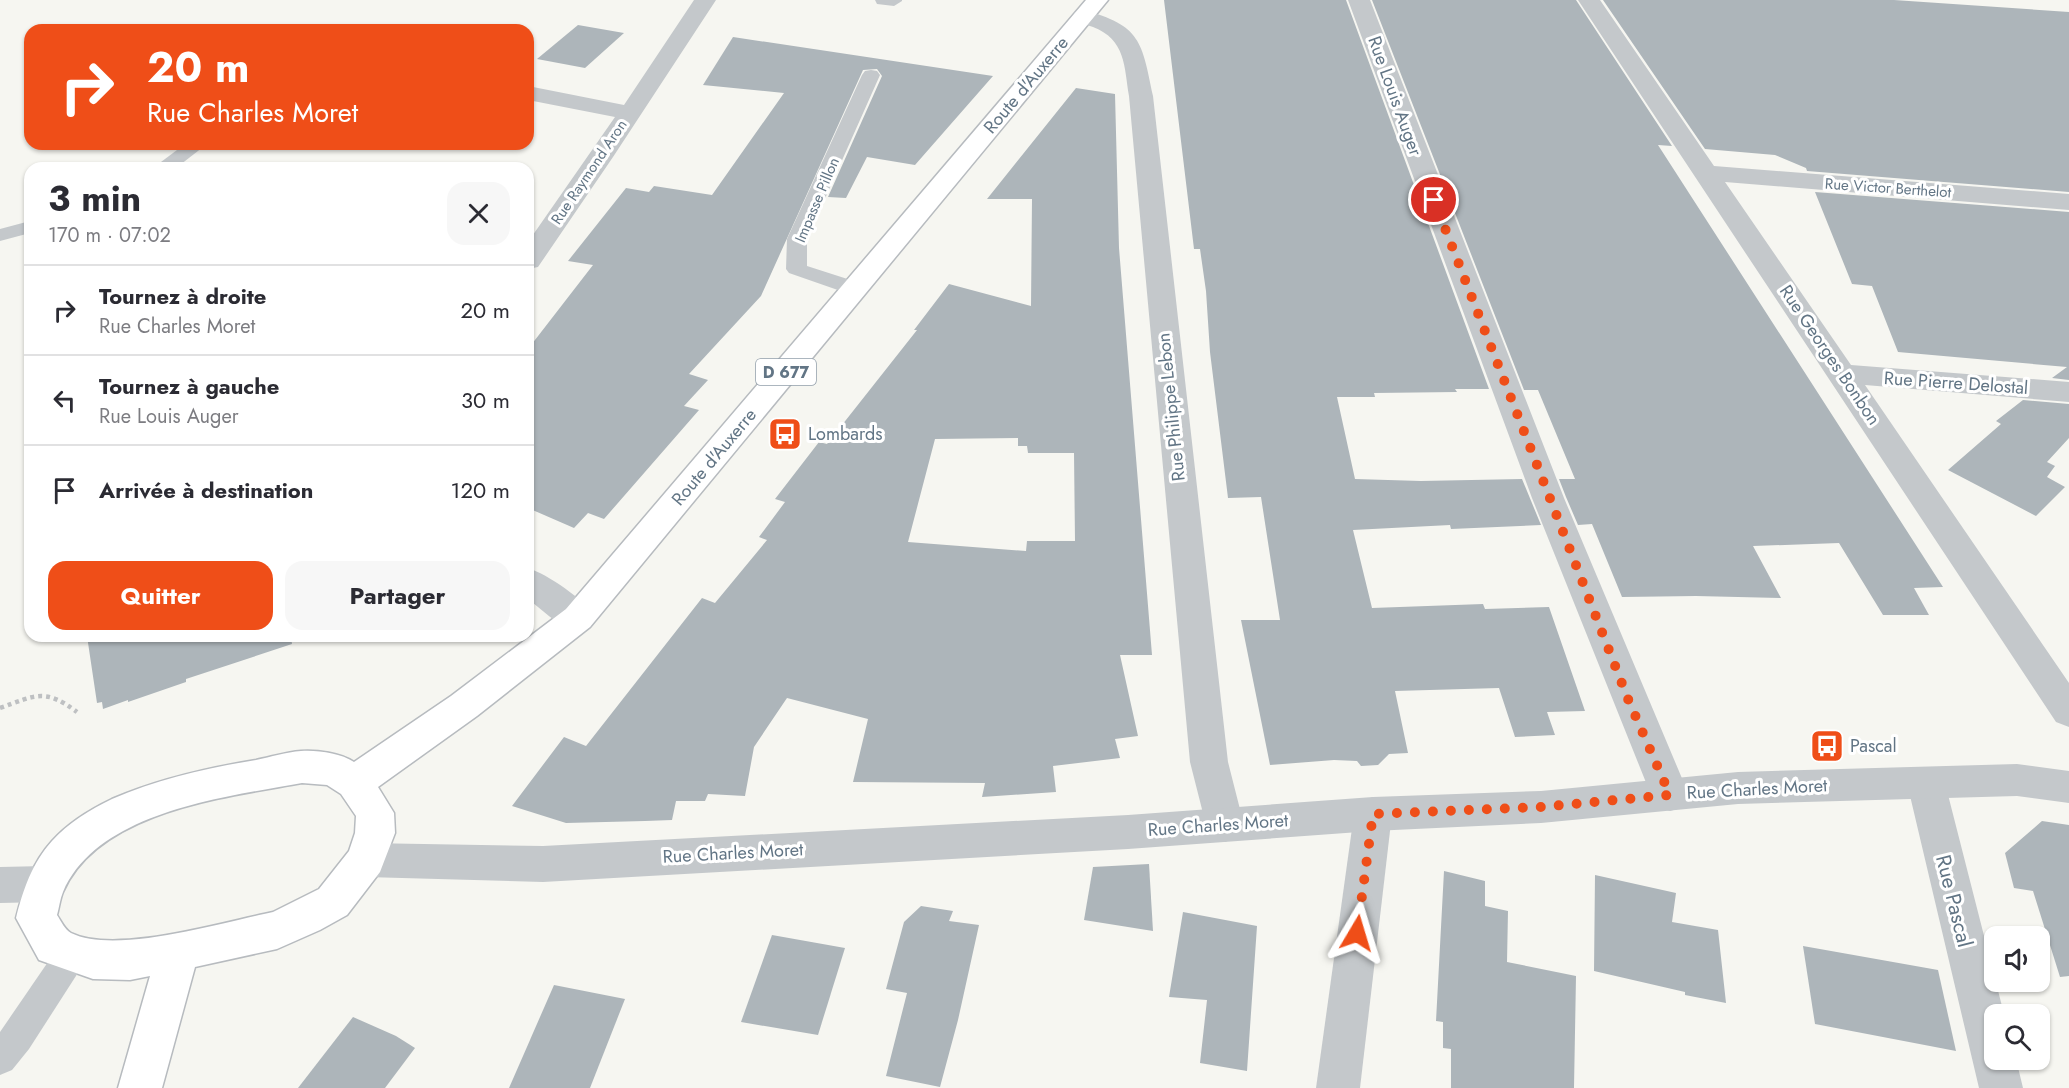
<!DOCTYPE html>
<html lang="fr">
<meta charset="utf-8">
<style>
:root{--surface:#fff;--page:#f7f7f7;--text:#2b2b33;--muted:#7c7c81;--line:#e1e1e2;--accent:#ef4e18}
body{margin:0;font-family:Jost,sans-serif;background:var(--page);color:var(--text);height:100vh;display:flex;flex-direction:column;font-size:22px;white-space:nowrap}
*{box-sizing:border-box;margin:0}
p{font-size:20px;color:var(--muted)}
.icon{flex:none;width:33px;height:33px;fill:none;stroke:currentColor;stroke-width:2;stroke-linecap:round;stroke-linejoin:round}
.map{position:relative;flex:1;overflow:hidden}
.drawer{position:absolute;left:24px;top:162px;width:510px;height:480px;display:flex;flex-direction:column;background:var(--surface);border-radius:18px;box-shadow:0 2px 4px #0004}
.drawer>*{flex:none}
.top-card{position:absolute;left:24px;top:24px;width:510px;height:126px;border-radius:18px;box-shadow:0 2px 4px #0004;background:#ef4e18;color:#fff;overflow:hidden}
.buttons{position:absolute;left:1984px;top:926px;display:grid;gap:12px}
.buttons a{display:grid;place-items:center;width:66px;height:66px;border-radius:12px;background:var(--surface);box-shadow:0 2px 4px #0004;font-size:30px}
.pin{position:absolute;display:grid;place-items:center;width:51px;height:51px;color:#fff;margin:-26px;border:3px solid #fff;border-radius:50%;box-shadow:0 2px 6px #0007}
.me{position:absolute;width:66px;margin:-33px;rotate:7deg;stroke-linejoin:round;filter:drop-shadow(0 0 4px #0008)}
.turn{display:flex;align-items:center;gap:21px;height:126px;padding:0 24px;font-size:27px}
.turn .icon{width:78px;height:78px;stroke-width:2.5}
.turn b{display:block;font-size:42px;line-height:51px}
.round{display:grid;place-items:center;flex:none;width:63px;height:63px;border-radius:18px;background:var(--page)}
.head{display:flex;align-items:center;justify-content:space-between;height:102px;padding:0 24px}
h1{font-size:36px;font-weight:700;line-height:45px}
.cta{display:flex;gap:12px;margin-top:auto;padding:12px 24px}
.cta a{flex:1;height:69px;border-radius:18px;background:var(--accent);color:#fff;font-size:24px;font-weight:700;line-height:69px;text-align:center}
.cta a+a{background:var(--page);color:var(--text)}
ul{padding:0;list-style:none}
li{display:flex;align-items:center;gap:18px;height:90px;padding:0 24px;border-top:2px solid var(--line)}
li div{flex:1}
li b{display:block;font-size:22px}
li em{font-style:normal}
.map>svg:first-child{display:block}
.building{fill:#adb5ba;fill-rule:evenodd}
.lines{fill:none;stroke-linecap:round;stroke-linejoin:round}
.primary-casing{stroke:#b7bbbf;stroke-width:3}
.path{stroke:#bec0c2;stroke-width:4.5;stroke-dasharray:4 4;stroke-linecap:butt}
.service{fill:#c4c8cb;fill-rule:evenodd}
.minor{fill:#c4c8cb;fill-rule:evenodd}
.tertiary{fill:#c4c8cb;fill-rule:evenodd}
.primary{fill:#fff;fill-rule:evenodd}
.route{stroke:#ef4e18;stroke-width:10;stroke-dasharray:0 18}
.labels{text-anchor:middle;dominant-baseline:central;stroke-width:6;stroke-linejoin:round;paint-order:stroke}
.far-street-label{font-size:15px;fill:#627585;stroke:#fff}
.shield{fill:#fff;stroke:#919eaa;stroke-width:1.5}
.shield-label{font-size:16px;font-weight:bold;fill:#627585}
.street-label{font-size:18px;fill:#627585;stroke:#fff}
.poi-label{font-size:18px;fill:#627585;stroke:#fff;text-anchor:start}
.near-street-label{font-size:21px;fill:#627585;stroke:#fff}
</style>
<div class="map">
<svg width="2069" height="1088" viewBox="0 0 2069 1088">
<rect width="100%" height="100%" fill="#f6f6f1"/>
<g class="building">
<polygon points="1164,0 1346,0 1489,389 1455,389 1457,392 1374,393 1375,397 1337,397 1355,479 1421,481 1522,479 1541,525 1451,529 1450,525 1353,530 1372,608 1483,604 1485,609 1549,607 1585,711 1547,712 1555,735 1515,737 1499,688 1395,691 1408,753 1389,754 1378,765 1361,766 1357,761 1334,760 1270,765 1241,620 1280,620 1261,497 1228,498 1210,352 1206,291 1200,249 1194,249"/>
<polygon points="1372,0 1576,0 1672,146 1658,145 1943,587 1914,588 1929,615 1883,615 1839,543 1753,546 1781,598 1696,596 1622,597 1592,524 1578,525 1566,497 1559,479 1575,479 1538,390 1524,390"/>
<polygon points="1603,0 1894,0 2069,12 2069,192 1807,171 1806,168 1775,155 1705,149"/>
<polygon points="578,25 624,33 585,68 537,59"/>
<polygon points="733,37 993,76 915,165 867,157 846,198 828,197 882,76 877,69 863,70 761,296 689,374 708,380 684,406 699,410 604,519 588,513 574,528 528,508 528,349 593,265 568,261 626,188 649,192 654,186 712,195 784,93 703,85"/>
<path d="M1076,88L1115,94L1119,248L1152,655H1120L1138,736L1115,739L1120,758L1053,766L1056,792L982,797L985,783L853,782L868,719L787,698L754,747L745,796L708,794L705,801H676L672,820L645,821L566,823L512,806L564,737L586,746L702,598L715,603L767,540L759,537L785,502L775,499L819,442L827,444L917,330H914L949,284L1031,306L1032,199H987ZM1018,438V446H1027L1028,453H1074L1075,541H1027L1026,551L908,542L935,439Z"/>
<polygon points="1815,192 2069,212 2069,380 2052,378 2067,367 1898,352 1872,286 1852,284"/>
<polygon points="2023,400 2069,404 2069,438 2047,462 2055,466 2047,477 2065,487 2036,516 1948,470 2001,424 1996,421"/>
<polygon points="87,636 291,636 292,644 186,679 186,682 128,702 128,700 103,709 102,702 97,703"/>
<polygon points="2042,821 2069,825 2069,976 2060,977 2033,891 2014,888 2005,853"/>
<polygon points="1149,864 1153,931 1084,920 1093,867"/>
<polygon points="1444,871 1485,881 1485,906 1508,911 1507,962 1576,976 1574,1088 1451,1088 1451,1049 1443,1048 1443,1022 1436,1021"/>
<polygon points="1595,875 1676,893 1672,922 1718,930 1726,1003 1685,995 1685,992 1594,971"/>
<polygon points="921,906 953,911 949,921 979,925 958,1020 940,1087 886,1076 907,993 886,989 904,922"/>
<polygon points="1183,912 1257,926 1247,1071 1200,1063 1207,1000 1169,997"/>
<polygon points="772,935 845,948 818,1035 741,1022"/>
<polygon points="1803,946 1938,970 1956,1051 1815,1024"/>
<polygon points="554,985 625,999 590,1088 509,1088"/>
<polygon points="353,1017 396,1036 415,1048 385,1088 298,1088"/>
</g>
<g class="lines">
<g class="primary-casing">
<path id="primary" d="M1086,0H1108L590,627L477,716L378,787L394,813L395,833L380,872L347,915L320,930L277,949L195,967L162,1088H118L150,976L130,980L93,979L39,960L16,918C23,890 32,863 52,841C68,823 91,809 112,799C158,779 207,768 256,760C271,757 286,752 301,751C318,750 340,753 354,762L451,696L566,609ZM302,783L327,785L341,794L356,816L355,833L349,851L319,889L273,912C223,922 116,955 71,933C65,930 61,921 57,915C59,908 60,899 63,892C98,811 226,797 302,783Z"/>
</g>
<path class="path" d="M0,708C36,695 45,688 77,712"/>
<g class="service">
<polygon points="875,0 902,0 902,1 894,6 877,4"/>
<polygon points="871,70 877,71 880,75 807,239 807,266 863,284 866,289 863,294 855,296 789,273 786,269 787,239 862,75 865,71"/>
<polygon points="185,144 207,144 176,168 153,168"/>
<polygon points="30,221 30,233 0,241 0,229"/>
<polygon points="72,939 83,943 88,954 83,965 29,1049 12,1070 0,1075 0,1032 61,943"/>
</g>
<g class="minor">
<polygon points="694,0 716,0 613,157 538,267 528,269 528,242 615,117 528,100 528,86 624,105"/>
<polygon points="1348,0 1370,0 1564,498 1689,795 1684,807 1670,811 1656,807 1651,795 1532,498"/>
<polygon points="1578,0 1600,0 1714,166 2069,194 2069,210 1725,182 1851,365 2069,382 2069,402 1865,385 2069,683 2069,727 2056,722"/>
<path d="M1083,10C1141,25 1142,42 1153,96L1228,762L1244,825L1239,837L1225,842L1211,837L1206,825L1190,762L1129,96C1124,66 1126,40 1093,27C1085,24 1077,24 1072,17L1075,12Z"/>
<path d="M528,568C547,574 586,600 595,618L590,627C565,635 548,614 528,599Z"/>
<polygon points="1926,767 1939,772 1945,783 2004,1014 1995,1014 1995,1059 2016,1059 2023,1088 1979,1088 1907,783 1913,772"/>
<polygon points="1373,797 1387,802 1392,814 1360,1088 1316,1088 1354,814 1359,802"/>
</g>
<g class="tertiary">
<polygon points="2017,764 2069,771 2069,803 2017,796 1738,804 1541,823 1373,831 1128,849 543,882 366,877 352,872 346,860 352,848 366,843 543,846 1128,815 1373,797 1541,791 1738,772"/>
<polygon points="45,866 59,871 65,884 59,897 45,902 0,903 0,867"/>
</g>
<use href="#primary" class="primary"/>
</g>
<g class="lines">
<polyline class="route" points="1357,933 1373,814 1541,807 1670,795 1628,699 1434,200"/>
</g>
<defs>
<g id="bus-square" transform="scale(1.725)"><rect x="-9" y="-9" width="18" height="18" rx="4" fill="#ef4e18" stroke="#fff"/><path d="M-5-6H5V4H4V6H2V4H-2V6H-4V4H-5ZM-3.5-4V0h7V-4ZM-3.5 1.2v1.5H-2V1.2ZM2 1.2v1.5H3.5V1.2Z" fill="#fff"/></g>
</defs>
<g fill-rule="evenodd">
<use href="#bus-square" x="785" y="434"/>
<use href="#bus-square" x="1827" y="746"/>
</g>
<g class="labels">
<g class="far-street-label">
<text transform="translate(589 172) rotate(-56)">Rue Raymond Aron</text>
<text transform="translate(1888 188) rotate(4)">Rue Victor Berthelot</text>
<text transform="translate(817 200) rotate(-67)">Impasse Pillon</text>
</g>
<rect class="shield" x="756" y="359" width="60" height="26" rx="4.5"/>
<g class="shield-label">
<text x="786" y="372">D 677</text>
</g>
<g class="street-label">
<text transform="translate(1026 85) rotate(-50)">Route d'Auxerre</text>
<text transform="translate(1395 96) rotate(70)">Rue Louis Auger</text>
<text transform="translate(1830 355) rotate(56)">Rue Georges Bonbon</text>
<text transform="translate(1956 383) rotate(4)">Rue Pierre Delostal</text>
<text transform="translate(1171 407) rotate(-96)">Rue Philippe Lebon</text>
<text transform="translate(714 457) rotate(-50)">Route d'Auxerre</text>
<text transform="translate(1757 789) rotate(-3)">Rue Charles Moret</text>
<text transform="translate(1218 825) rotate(-4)">Rue Charles Moret</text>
<text transform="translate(733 853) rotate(-3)">Rue Charles Moret</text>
</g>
<g class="poi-label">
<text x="808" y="434">Lombards</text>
<text x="1850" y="746">Pascal</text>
</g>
<g class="near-street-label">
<text transform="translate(1954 901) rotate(76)">Rue Pascal</text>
</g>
</g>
</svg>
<div class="buttons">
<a><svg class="icon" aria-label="sound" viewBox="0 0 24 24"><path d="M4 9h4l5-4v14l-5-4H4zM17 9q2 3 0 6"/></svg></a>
<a><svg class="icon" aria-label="search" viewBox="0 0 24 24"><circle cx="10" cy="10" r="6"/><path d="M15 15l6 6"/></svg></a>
</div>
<div class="pin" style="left:1434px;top:200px;background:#d93025"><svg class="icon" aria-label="arrive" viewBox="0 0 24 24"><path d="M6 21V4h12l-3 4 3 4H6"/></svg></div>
<svg class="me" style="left:1357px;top:933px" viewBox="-20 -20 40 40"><path d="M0-17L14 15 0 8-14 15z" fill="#ef4e18" stroke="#fff" stroke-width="4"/></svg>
<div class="top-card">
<div class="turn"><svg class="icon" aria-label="right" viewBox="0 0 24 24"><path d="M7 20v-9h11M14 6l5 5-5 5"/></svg><div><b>20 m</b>Rue Charles Moret</div></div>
</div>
<section class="drawer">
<div class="head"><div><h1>3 min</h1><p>170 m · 07:02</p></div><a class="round"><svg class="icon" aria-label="close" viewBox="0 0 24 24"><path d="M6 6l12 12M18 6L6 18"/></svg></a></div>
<ul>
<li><svg class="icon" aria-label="right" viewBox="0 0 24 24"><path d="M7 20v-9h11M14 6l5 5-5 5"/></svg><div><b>Tournez à droite</b><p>Rue Charles Moret</p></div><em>20 m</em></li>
<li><svg class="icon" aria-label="left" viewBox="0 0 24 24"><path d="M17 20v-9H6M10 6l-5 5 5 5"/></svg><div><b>Tournez à gauche</b><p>Rue Louis Auger</p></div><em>30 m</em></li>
<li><svg class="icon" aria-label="arrive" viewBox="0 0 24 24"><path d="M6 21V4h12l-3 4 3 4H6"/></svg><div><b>Arrivée à destination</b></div><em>120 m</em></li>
</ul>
<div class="cta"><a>Quitter</a><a>Partager</a></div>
</section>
</div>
